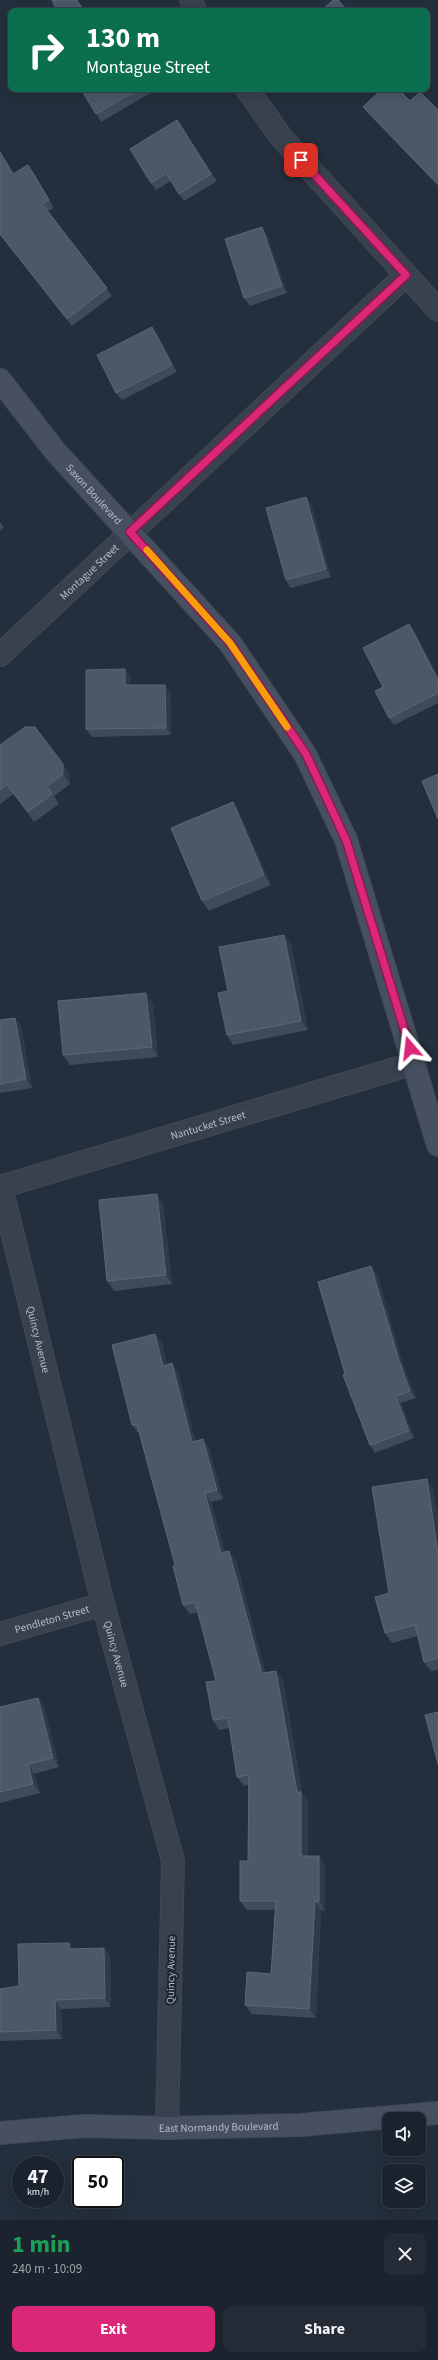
<!DOCTYPE html>
<meta charset="utf-8">
<style>
:root{--surface:#1b232e;--page:#242b36;--text:#f1f3f6;--muted:#a0a4aa;--line:#39404a;--accent:#db2777}
body{margin:0;font-family:"Source Sans 3",sans-serif;background:var(--page);color:var(--text);height:100vh;display:flex;flex-direction:column;font-size:15px;white-space:nowrap}
*{box-sizing:border-box;margin:0}
p{font-size:13px;color:var(--muted)}
.icon{flex:none;width:22px;height:22px;fill:none;stroke:currentColor;stroke-width:2;stroke-linecap:round;stroke-linejoin:round}
.map{position:relative;height:2220px;overflow:hidden}
.side{display:flex;flex-direction:column;background:var(--surface);flex:1}
.side>*{flex:none}
.top-card{position:absolute;left:8px;top:8px;width:422px;height:84px;border-radius:8px;box-shadow:0 4px 16px #0002,0 0 0 1px var(--line);background:#0b6e4f;color:#fff;overflow:hidden}
.buttons{position:absolute;left:382px;top:2112px;display:grid;gap:8px}
.buttons a{display:grid;place-items:center;width:44px;height:44px;border-radius:8px;background:var(--surface);box-shadow:0 4px 16px #0002,0 0 0 1px var(--line);font-size:20px}
.speed{position:absolute;left:12px;top:2156px;display:flex;gap:8px;font-size:20px;font-weight:700;text-align:center}
.speed>*{display:grid;place-content:center;width:52px;height:52px;border-radius:50%;background:var(--surface);box-shadow:0 4px 16px #0002,0 0 0 1px var(--line);line-height:1}
.speed small{font-size:10px;font-weight:400}
.speed .limit{border:2px solid #111;border-radius:6px;background:#fff;color:#111}
.pin{position:absolute;display:grid;place-items:center;width:34px;height:34px;color:#fff;margin:-17px;border-radius:8px;box-shadow:0 2px 6px #0006}
.me{position:absolute;width:44px;margin:-22px;rotate:343deg;stroke-linejoin:round;filter:drop-shadow(0 0 3px #0008)}
.turn{display:flex;align-items:center;gap:14px;height:84px;padding:0 12px;font-size:18px}
.turn .icon{width:52px;height:52px;stroke-width:2.5}
.turn b{display:block;font-size:28px;line-height:34px}
.round{display:grid;place-items:center;flex:none;width:42px;height:42px;border-radius:8px;background:var(--page)}
.summary{display:flex;align-items:center;justify-content:space-between;height:68px;padding:0 12px}
h1{font-size:24px;font-weight:700;line-height:30px;color:#1e9e55}
.action{display:flex;gap:8px;margin-top:auto;padding:8px 12px}
.action a{flex:1;height:46px;border-radius:8px;background:var(--accent);color:#fff;font-size:16px;font-weight:700;line-height:46px;text-align:center}
.action a+a{background:var(--page);color:var(--text)}
.map>svg:first-child{display:block}
.lines{fill:none;stroke-linecap:round;stroke-linejoin:round}
.street-casing{stroke:#414a56;stroke-width:24}
.secondary-casing{stroke:#414a56;stroke-width:24}
.street{stroke:#38414d;stroke-width:22}
.secondary{stroke:#465060;stroke-width:22}
.wall{fill:#3f4b5b}
.shaded-wall{fill:#2f3b4a}
.building{fill:#4b5867;stroke:#5c6776}
.route-casing{stroke:#8e194d;stroke-width:10}
.route{stroke:#db2777;stroke-width:7}
.slow{stroke:#f59e0b;stroke-width:7}
.labels{text-anchor:middle;dominant-baseline:central;stroke-width:4;stroke-linejoin:round;paint-order:stroke}
.street-label{font-size:11px;fill:#b3bcc8;stroke:#1d2632}
</style>
<div class="map">
<svg width="438" height="2220" viewBox="0 0 438 2220">
<rect width="100%" height="100%" fill="#242f3d"/>
<g class="lines">
<g class="street-casing">
<g id="street">
<polyline points="191,0 195,11"/>
<polyline points="247,89 281,137 438,310"/>
<path id="s1" d="M0,655L406,275"/>
<path id="s2" d="M1,1186L103,1604L173,1861L167,2128"/>
<path id="s3" d="M0,1187L415,1063"/>
<path id="s4" d="M0,1634L103,1604"/>
</g>
</g>
<g class="secondary-casing">
<g id="secondary">
<path id="s5" d="M0,380L55,451L230,643L305,754L346,840L438,1145"/>
<path id="s6" d="M0,2133L84,2126L167,2128L301,2125L438,2113"/>
</g>
</g>
<use href="#street" class="street"/>
<use href="#secondary" class="secondary"/>
</g>
<g class="wall">
<polygon points="81,89 151,89 152,92 101,122"/>
<polygon points="410,101 438,110 438,186 369,114 363,107"/>
<polygon points="182,127 217,181 184,201 171,181 156,190 151,183"/>
<polygon points="0,151 13,173 33,172 54,208 48,211 112,296 72,326 0,234"/>
<polygon points="262,227 267,235 287,293 250,306 244,298"/>
<polygon points="158,335 177,372 122,400 116,393"/>
<polygon points="306,497 311,504 331,577 291,588 286,580"/>
<polygon points="0,522 4,527 0,531"/>
<polygon points="415,632 438,677 438,703 394,725 389,718 383,687"/>
<polygon points="130,676 130,685 170,692 171,735 92,737 86,729"/>
<polygon points="0,745 70,774 70,784 54,796 59,804 34,822 14,794 0,804"/>
<polygon points="233,802 239,812 271,885 209,911 202,901"/>
<polygon points="291,944 308,1030 233,1045 227,1035"/>
<polygon points="153,1003 158,1057 70,1065 63,1055"/>
<polygon points="0,1020 21,1026 32,1088 0,1093"/>
<polygon points="163,1204 172,1284 114,1291 107,1281"/>
<polygon points="377,1274 403,1365 416,1398 401,1403 414,1438 375,1453 370,1445 345,1374"/>
<polygon points="162,1343 167,1365 172,1363 178,1372 195,1441 209,1448 223,1499 211,1502 225,1552 236,1560 265,1673 283,1680 302,1793 308,1801 308,1856 319,1856 325,1865 325,1911 321,1910 316,2018 252,2014 245,2005 271,1974 275,1910 247,1910 240,1901 248,1861 248,1785 244,1786 237,1777 229,1728 219,1730 213,1720 216,1681 198,1612 190,1614 183,1605 175,1565 139,1434 132,1425"/>
<polygon points="433,1488 438,1518 438,1670 431,1671 424,1662 418,1636 392,1643 385,1633 389,1593"/>
<polygon points="38,1698 44,1707 59,1767 34,1774 40,1793 0,1803 0,1707"/>
<polygon points="69,1943 73,1949 104,1948 110,1956 111,2007 61,2009 62,2039 0,2041 0,1989 19,1986"/>
</g>
<g class="shaded-wall">
<polygon points="177,120 182,127 217,181 211,174"/>
<polygon points="0,151 18,181 13,174 0,152"/>
<polygon points="28,165 33,172 54,208 49,200"/>
<polygon points="262,227 267,235 287,293 282,286"/>
<polygon points="152,327 158,335 177,372 172,365"/>
<polygon points="306,497 311,504 331,577 326,569"/>
<polygon points="409,624 415,632 438,677 438,680"/>
<polygon points="125,669 130,676 130,693 125,685"/>
<polygon points="165,685 170,692 171,735 166,728"/>
<polygon points="63,764 70,774 70,784 63,774"/>
<polygon points="233,802 239,812 271,885 264,875"/>
<polygon points="284,935 291,944 308,1030 301,1021"/>
<polygon points="146,993 153,1003 158,1057 152,1047"/>
<polygon points="15,1018 21,1026 32,1088 26,1079"/>
<polygon points="157,1194 163,1204 172,1284 166,1275"/>
<polygon points="371,1266 377,1274 403,1365 416,1398 410,1391 398,1357"/>
<polygon points="155,1334 162,1343 170,1375 163,1366"/>
<polygon points="172,1363 178,1372 198,1451 192,1442"/>
<polygon points="396,1396 401,1403 414,1438 409,1431"/>
<polygon points="203,1439 209,1448 223,1499 217,1490"/>
<polygon points="427,1479 433,1488 438,1518 438,1553"/>
<polygon points="205,1493 211,1502 228,1562 221,1553"/>
<polygon points="229,1551 236,1560 268,1682 262,1673"/>
<polygon points="276,1671 283,1680 302,1793 308,1801 308,1865 301,1856 297,1792"/>
<polygon points="38,1698 44,1707 59,1767 53,1758"/>
<polygon points="28,1764 34,1774 40,1793 33,1784"/>
<polygon points="319,1856 325,1865 325,1911 319,1901"/>
<polygon points="315,1901 321,1910 316,2018 309,2009"/>
<polygon points="69,1943 75,1952 69,1949"/>
<polygon points="104,1948 110,1956 111,2007 105,1998"/>
<polygon points="55,2000 61,2009 62,2039 56,2030"/>
</g>
<g class="building">
<polygon points="52,0 77,0 84,11 57,11"/>
<polygon points="333,0 338,0 348,11 321,11"/>
<polygon points="81,89 139,89 96,114"/>
<polygon points="382,89 398,89 410,101 420,92 438,110 438,184 363,107"/>
<polygon points="177,120 211,174 179,194 166,173 151,183 130,149"/>
<polygon points="0,152 13,174 28,165 49,200 42,204 107,288 67,319 0,234"/>
<polygon points="262,227 282,286 244,298 225,239"/>
<polygon points="152,327 172,365 116,393 97,355"/>
<polygon points="306,497 326,569 286,580 266,508"/>
<polygon points="409,624 438,680 438,693 389,718 375,691 383,687 363,648"/>
<polygon points="125,669 125,685 165,685 166,728 86,729 86,670"/>
<polygon points="25,727 35,727 63,764 63,774 47,786 52,794 28,812 7,785 0,790 0,745"/>
<polygon points="438,774 438,819 422,781"/>
<polygon points="233,802 264,875 202,901 171,828"/>
<polygon points="284,935 301,1021 227,1035 218,993 228,991 219,947"/>
<polygon points="146,993 152,1047 63,1055 58,1001"/>
<polygon points="15,1018 26,1079 0,1084 0,1020"/>
<polygon points="157,1194 166,1275 107,1281 99,1200"/>
<polygon points="371,1266 398,1357 410,1391 396,1396 409,1431 370,1445 343,1375 345,1374 318,1282"/>
<polygon points="155,1334 163,1366 172,1363 192,1442 203,1439 217,1490 205,1493 221,1553 229,1551 262,1673 276,1671 297,1792 301,1792 301,1856 319,1856 319,1901 315,1901 309,2009 245,2005 247,1972 271,1974 276,1901 240,1901 240,1861 248,1861 249,1775 237,1777 228,1718 213,1720 206,1682 216,1681 195,1602 183,1605 173,1566 175,1565 137,1424 132,1425 112,1345"/>
<polygon points="427,1479 438,1553 438,1658 424,1662 415,1625 385,1633 375,1597 389,1593 372,1487"/>
<polygon points="38,1698 53,1758 28,1764 33,1784 0,1792 0,1707"/>
<polygon points="438,1712 438,1764 425,1715"/>
<polygon points="69,1943 69,1949 104,1948 105,1998 55,2000 56,2030 0,2032 0,1989 19,1986 18,1944"/>
</g>
<g class="lines">
<g class="route-casing">
<polyline id="route" points="301,160 406,275 130,532 230,643 306,754 346,840 410,1048"/>
</g>
<use href="#route" class="route"/>
<polyline class="slow" points="147,550 230,643 287,727"/>
</g>
<g class="labels">
<g class="street-label">
<text stroke="none"><textPath href="#s5" startOffset="148">Saxon Boulevard</textPath></text>
<text stroke="none"><textPath href="#s1" startOffset="122">Montague Street</textPath></text>
<text stroke="none"><textPath href="#s3" startOffset="217">Nantucket Street</textPath></text>
<text stroke="none"><textPath href="#s2" startOffset="158">Quincy Avenue</textPath></text>
<text stroke="none"><textPath href="#s4" startOffset="54">Pendleton Street</textPath></text>
<text stroke="none"><textPath href="#s2" startOffset="482">Quincy Avenue</textPath></text>
<text transform="translate(171 1970) rotate(-89)">Quincy Avenue</text>
<text stroke="none"><textPath href="#s6" startOffset="219">East Normandy Boulevard</textPath></text>
</g>
</g>
</svg>
<div class="buttons">
<a><svg class="icon" aria-label="sound" viewBox="0 0 24 24"><path d="M4 9h4l5-4v14l-5-4H4zM17 9q2 3 0 6"/></svg></a>
<a><svg class="icon" aria-label="layers" viewBox="0 0 24 24"><path d="M12 4l9 5-9 5-9-5zM3 14l9 5 9-5"/></svg></a>
</div>
<div class="speed"><div>47<small>km/h</small></div><div class="limit">50</div></div>
<div class="pin" style="left:301px;top:160px;background:#d93025"><svg class="icon" aria-label="arrive" viewBox="0 0 24 24"><path d="M6 21V4h12l-3 4 3 4H6"/></svg></div>
<svg class="me" style="left:410px;top:1048px" viewBox="-20 -20 40 40"><path d="M0-17L14 15 0 8-14 15z" fill="#db2777" stroke="#fff" stroke-width="4"/></svg>
<div class="top-card">
<div class="turn"><svg class="icon" aria-label="right" viewBox="0 0 24 24"><path d="M7 20v-9h11M14 6l5 5-5 5"/></svg><div><b>130 m</b>Montague Street</div></div>
</div>
</div>
<section class="side">
<div class="summary"><div><h1>1 min</h1><p>240 m · 10:09</p></div><a class="round"><svg class="icon" aria-label="close" viewBox="0 0 24 24"><path d="M6 6l12 12M18 6L6 18"/></svg></a></div>
<div class="action"><a>Exit</a><a>Share</a></div>
</section>
